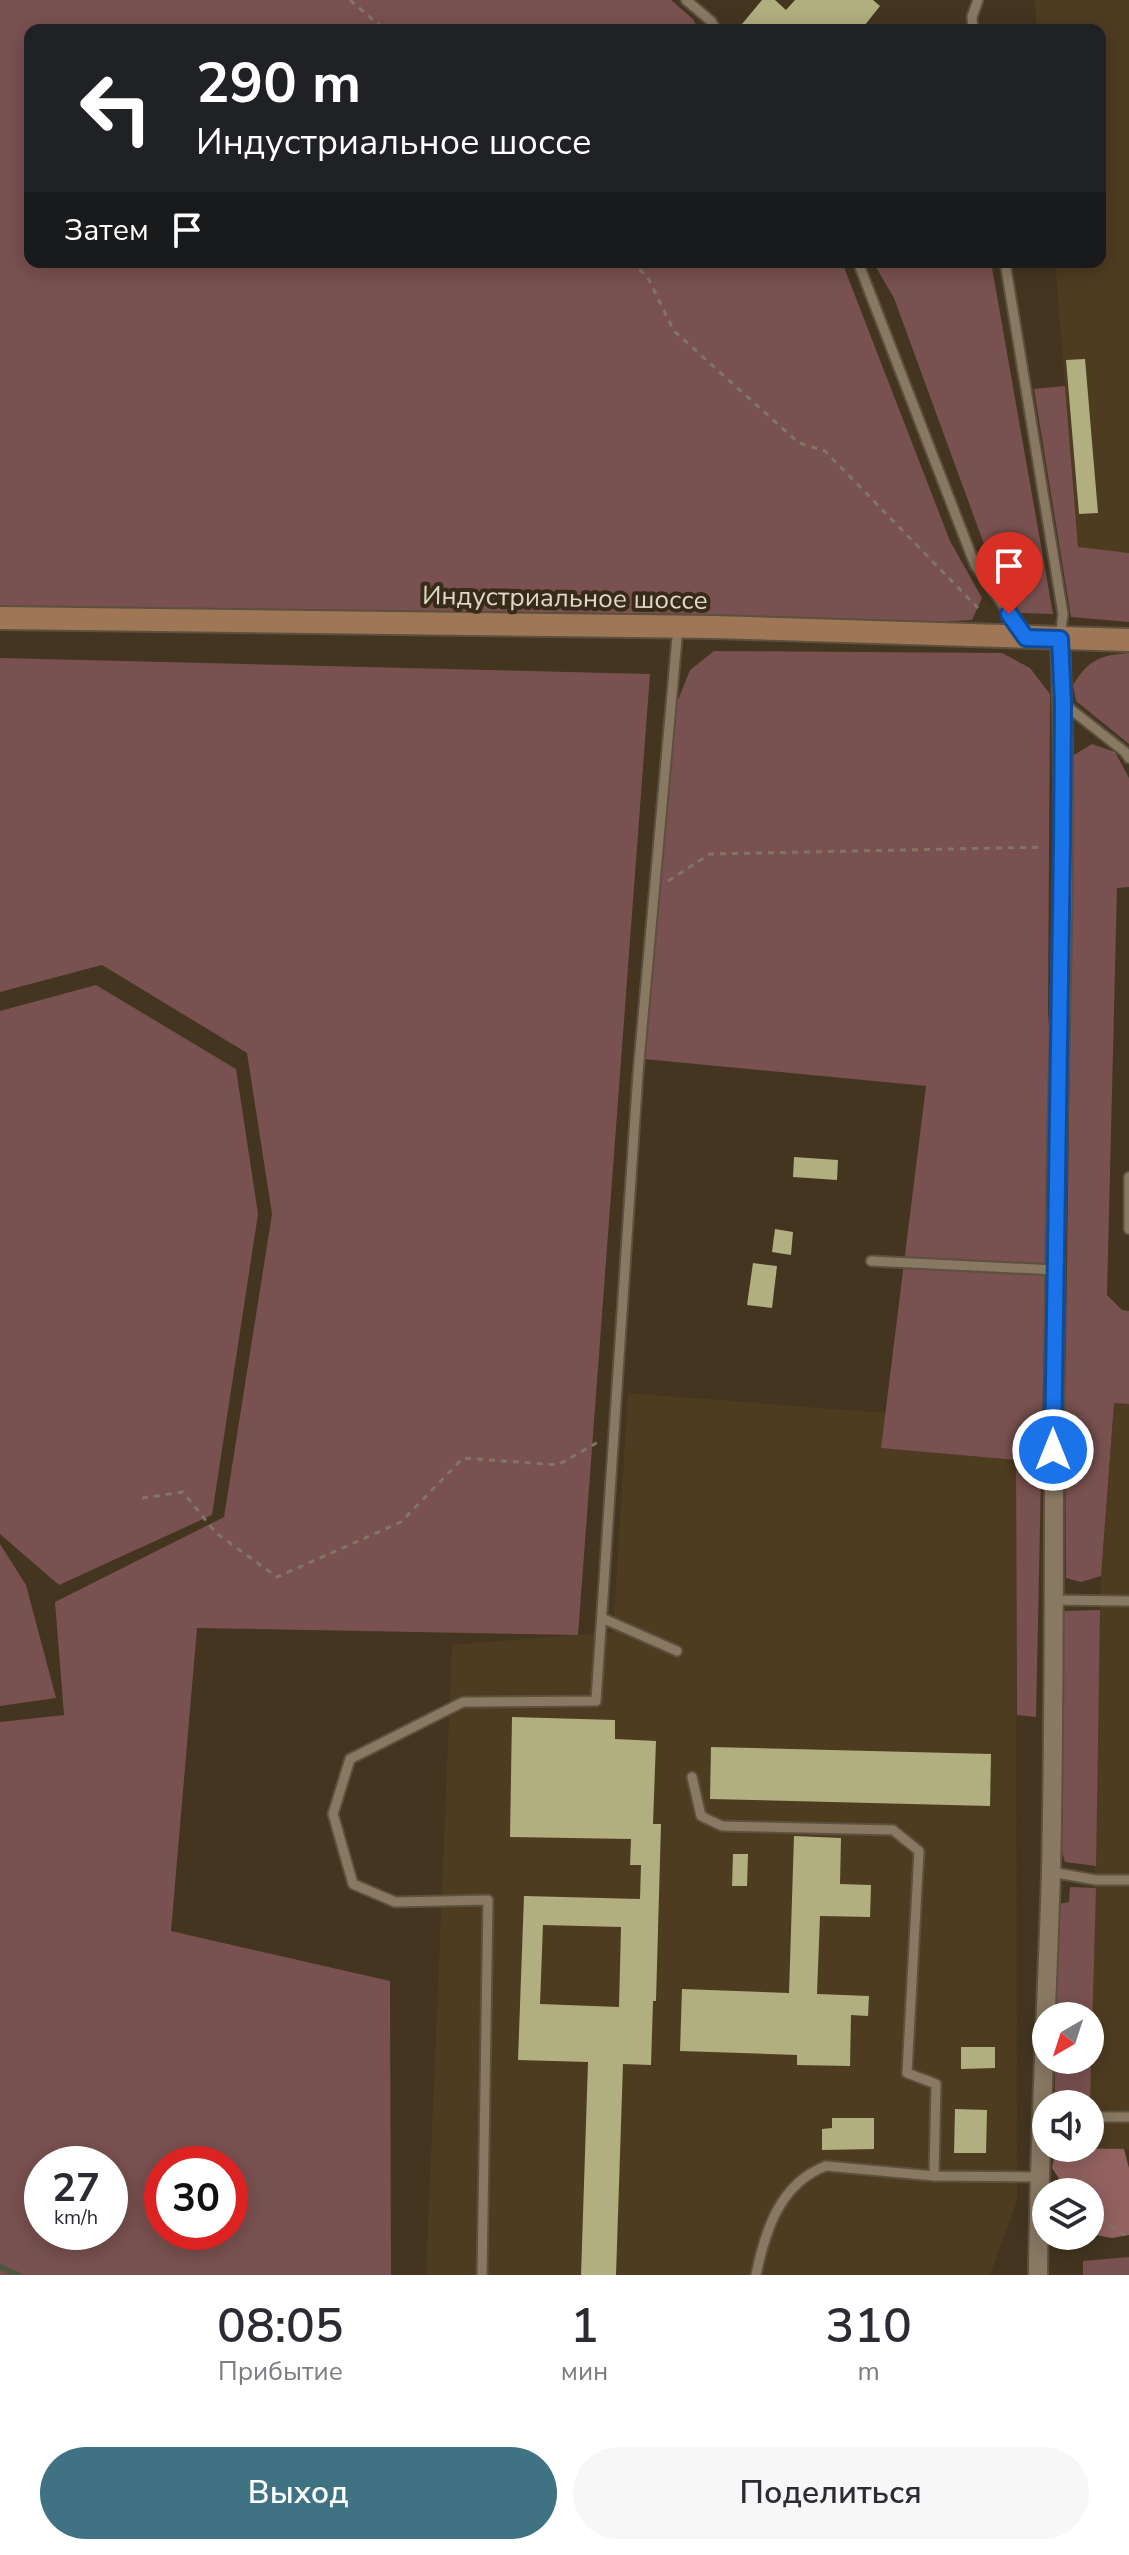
<!DOCTYPE html>
<html lang="ru">
<meta charset="utf-8">
<style>
:root{--surface:#fff;--page:#f7f7f7;--text:#2b2b33;--muted:#7c7c81;--accent:#3f7282}
body{margin:0;font-family:"Nunito Sans",sans-serif;background:var(--page);color:var(--text);height:100vh;display:flex;flex-direction:column;font-size:30px;white-space:nowrap}
*{box-sizing:border-box;margin:0}
p{font-size:26px;color:var(--muted)}
.icon{flex:none;width:44px;height:44px;fill:none;stroke:currentColor;stroke-width:2;stroke-linecap:round;stroke-linejoin:round}
.map{position:relative;height:2275px;overflow:hidden}
.details{display:flex;flex-direction:column;background:var(--surface);flex:1}
.details>*{flex:none}
.banner{position:absolute;left:24px;top:24px;width:1082px;height:244px;border-radius:16px;box-shadow:0 4px 20px #0003;background:#202124;color:#fff;overflow:hidden}
.needle{width:52px;rotate:219deg}
.tools{position:absolute;left:1032px;top:2002px;display:grid;gap:16px}
.tools a{display:grid;place-items:center;width:72px;height:72px;border-radius:50%;background:var(--surface);box-shadow:0 4px 20px #0003;font-size:40px}
.speed{position:absolute;left:24px;top:2146px;display:flex;gap:16px;font-size:40px;font-weight:700;text-align:center}
.speed>*{display:grid;place-content:center;width:104px;height:104px;border-radius:50%;background:var(--surface);box-shadow:0 4px 20px #0003;line-height:1}
.speed small{font-size:20px;font-weight:400}
.speed .limit{border:12px solid #d22;background:#fff;color:#111}
.pin{position:absolute;display:grid;place-items:center;width:68px;height:68px;color:#fff;margin:-82px -34px;border-radius:50% 50% 50% 0;rotate:-45deg;box-shadow:0 0 8px #0007}
.pin .icon{rotate:45deg}
.me{position:absolute;width:88px;margin:-44px;rotate:0deg;stroke-linejoin:round;filter:drop-shadow(0 0 6px #0008)}
.turn{display:flex;align-items:center;gap:28px;height:168px;padding:0 40px;font-size:36px}
.turn .icon{width:104px;height:104px;stroke-width:2.5}
.turn b{display:block;font-size:56px;line-height:68px}
.then{display:flex;align-items:center;height:76px;padding:0 40px;background:#0003;gap:16px;font-size:30px}
.eta{display:flex;justify-content:space-evenly;align-items:center;height:136px;text-align:center}
.eta b{font-size:48px;font-weight:600;line-height:56px}
.primary-button{display:flex;gap:16px;margin-top:auto;padding:16px 40px}
.primary-button a{flex:1;height:92px;border-radius:48px;background:var(--accent);color:#fff;font-size:32px;font-weight:600;line-height:92px;text-align:center}
.primary-button a+a{background:var(--page);color:var(--text)}
.map>svg:first-child{display:block}
.built{fill:#4e3c21}
.green{fill:#795150;fill-rule:evenodd}
.forest{fill:#926261}
.lines{fill:none;stroke-linecap:round;stroke-linejoin:round}
.stream{stroke:#4d573d;stroke-width:6}
.building{fill:#b1ae7f;fill-rule:evenodd}
.service-casing{stroke:#5c503f;stroke-width:13}
.minor-casing{stroke:#5c503f;stroke-width:22}
.secondary-casing{stroke:#5c503f;stroke-width:26}
.path{stroke:#817664;stroke-width:3;stroke-dasharray:6 6;stroke-linecap:butt}
.service{stroke:#897963;stroke-width:9}
.minor{stroke:#897963;stroke-width:18}
.secondary{stroke:#9f7756;stroke-width:22}
.route-casing{stroke:#114b97;stroke-width:20}
.route{stroke:#1a73e8;stroke-width:14}
.labels{text-anchor:middle;dominant-baseline:central;stroke-width:8;stroke-linejoin:round;paint-order:stroke}
.street-label{font-size:26px;fill:#dfd7cb;stroke:#382b17}
</style>
<div class="map">
<svg width="1129" height="2275" viewBox="0 0 1129 2275">
<rect width="100%" height="100%" fill="#433520"/>
<g class="built">
<polygon points="1035,0 1129,0 1129,553 1078,548 1055,262 1100,262 1100,30 1037,30"/>
<polygon points="628,1393 886,1413 882,1448 1016,1460 1017,2200 990,2275 426,2275 452,1645 613,1632"/>
<polygon points="1114,1403 1129,1404 1129,2149 1088,2150 1101,1576"/>
</g>
<g class="green">
<polygon points="0,0 671,0 693,19 699,30 30,30 30,262 842,262 950,541 982,598 972,620 903,624 700,614 0,606"/>
<polygon points="873,262 991,262 1053,614 1021,613 996,577 894,298"/>
<polygon points="1065,386 1078,547 1129,553 1129,622 1071,617 1034,389"/>
<polygon points="714,651 1002,653 1030,668 1050,694 1048,1010 1050,1049 1036,1717 1017,1715 1016,1460 881,1448 926,1086 644,1059 676,705 690,670"/>
<path d="M1129,653V744L1076,701L1073,685C1088,660 1100,655 1129,653Z"/>
<path d="M0,658L650,674L578,1635L197,1628L171,1931L390,1981L391,2275H0V1722L64,1715L55,1602L224,1517L272,1214L247,1053L102,965L0,992ZM42,2164H110V2232H42ZM162,2164H230V2232H162Z"/>
<polygon points="1092,744 1115,752 1129,778 1129,887 1117,888 1107,1295 1122,1310 1129,1311 1129,1404 1114,1403 1101,1576 1081,1582 1066,1578 1065,1409 1074,755"/>
<polygon points="96,985 236,1069 258,1214 212,1515 59,1585 0,1534 0,1011"/>
<polygon points="0,1544 26,1585 56,1698 0,1706"/>
<polygon points="1100,1610 1096,1866 1065,1862 1060,1845 1063,1611"/>
<polygon points="1070,1887 1096,1888 1090,2104 1055,2104 1055,2060 1090,2060 1090,2016 1056,2016 1058,1904 1069,1902"/>
<polygon points="1129,2257 1129,2275 1083,2275 1083,2261"/>
</g>
<polygon class="forest" points="1056,2148 1124,2149 1129,2168 1129,2235 1112,2238 1090,2234 1090,2192 1068,2192 1052,2168"/>
<g class="lines">
<polyline class="stream" points="0,2267 18,2275"/>
</g>
<g class="building">
<polygon points="762,0 775,0 786,10 795,0 873,0 880,6 861,30 737,30"/>
<polygon points="1085,359 1098,513 1079,514 1066,360"/>
<polygon points="794,1157 838,1160 837,1180 793,1177"/>
<polygon points="775,1229 793,1232 791,1255 772,1252"/>
<polygon points="753,1263 777,1266 772,1308 747,1305"/>
<path d="M512,1717L615,1720V1739L656,1741L653,1824H661L656,2001H653L651,2065L623,2064L616,2275H581L588,2062L518,2060L524,1896L640,1899L641,1865H630L631,1839L510,1837ZM543,1925L621,1927L619,2007L540,2004Z"/>
<polygon points="711,1747 991,1754 990,1806 710,1799"/>
<polygon points="794,1836 841,1838 840,1884 871,1885 870,1917 820,1916 817,1994 869,1996 868,2016 851,2015 850,2066 797,2065 797,2055 680,2051 682,1989 789,1993"/>
<polygon points="733,1854 748,1854 747,1886 732,1886"/>
<polygon points="961,2047 995,2047 995,2068 961,2069"/>
<polygon points="955,2109 987,2110 986,2153 954,2153"/>
<polygon points="832,2118 874,2118 874,2149 822,2150 822,2129 832,2128"/>
</g>
<g class="lines">
<g class="service-casing">
<g id="service">
<polyline points="686,0 711,21 716,30"/>
<polyline points="973,30 972,17 978,0"/>
<polyline points="858,262 975,565 1024,635"/>
<polyline points="1005,262 1063,614 1060,638"/>
<polyline points="1064,704 1125,752 1129,758"/>
<polyline points="1129,1177 1129,1229"/>
<polyline points="871,1261 1055,1270"/>
<polyline points="1052,1600 1129,1601"/>
<polyline points="602,1618 677,1651"/>
<polyline points="692,1777 701,1816 722,1826 893,1830 919,1851 907,2073 936,2084 934,2176"/>
<polyline points="1051,1872 1096,1880 1129,1880"/>
<polyline points="1090,2117 1129,2117"/>
<polyline points="482,2275 488,1900 395,1902 353,1884 333,1814 350,1759 463,1702 596,1701 638,1073 678,627"/>
<path d="M756,2275C765,2231 780,2183 826,2166L934,2176L1039,2177"/>
</g>
</g>
<g class="minor-casing">
<path id="minor" d="M1038,2275C1039,2141 1047,2007 1051,1872C1056,1650 1052,1428 1056,1206C1059,1018 1068,828 1060,639"/>
</g>
<g class="secondary-casing">
<polyline id="secondary" points="0,618 714,627 1129,640"/>
</g>
<g class="path">
<polyline points="350,0 385,30"/>
<polyline points="630,262 647,276 674,331 799,443 825,451 978,608"/>
<polyline points="668,881 710,854 1044,847"/>
<polyline points="142,1498 183,1492 216,1533 277,1577 401,1522 463,1458 558,1465 600,1441"/>
<polyline points="1090,2212 1129,2238"/>
</g>
<use href="#service" class="service"/>
<use href="#minor" class="minor"/>
<use href="#secondary" class="secondary"/>
</g>
<g class="lines">
<g class="route-casing">
<polyline id="route" points="1009,614 1026,638 1060,639 1063,703 1062,846 1053,1450"/>
</g>
<use href="#route" class="route"/>
</g>
<g class="labels">
<g class="street-label">
<text transform="translate(565 598) rotate(1)">Индустриальное шоссе</text>
</g>
</g>
</svg>
<div class="tools">
<a><svg class="needle" viewBox="-14 -14 28 28"><path d="M0-13l5 13h-10z" fill="#e53935"/><path d="M0 13l5-13h-10z" fill="#7c7c81"/></svg></a>
<a><svg class="icon" aria-label="sound" viewBox="0 0 24 24"><path d="M4 9h4l5-4v14l-5-4H4zM17 9q2 3 0 6"/></svg></a>
<a><svg class="icon" aria-label="layers" viewBox="0 0 24 24"><path d="M12 4l9 5-9 5-9-5zM3 14l9 5 9-5"/></svg></a>
</div>
<div class="speed"><div>27<small>km/h</small></div><div class="limit">30</div></div>
<div class="pin" style="left:1009px;top:614px;background:#d93025"><svg class="icon" aria-label="arrive" viewBox="0 0 24 24"><path d="M6 21V4h12l-3 4 3 4H6"/></svg></div>
<svg class="me" style="left:1053px;top:1450px" viewBox="-20 -20 40 40"><circle r="17" fill="#1a73e8" stroke="#fff" stroke-width="3"/><path d="M0-11L8 9 0 5-8 9z" fill="#fff"/></svg>
<div class="banner">
<div class="turn"><svg class="icon" aria-label="left" viewBox="0 0 24 24"><path d="M17 20v-9H6M10 6l-5 5 5 5"/></svg><div><b>290 m</b>Индустриальное шоссе</div></div>
<div class="then">Затем<svg class="icon" aria-label="arrive" viewBox="0 0 24 24"><path d="M6 21V4h12l-3 4 3 4H6"/></svg></div>
</div>
</div>
<section class="details">
<div class="eta">
<div><b>08:05</b><p>Прибытие</p></div>
<div><b>1</b><p>мин</p></div>
<div><b>310</b><p>m</p></div>
</div>
<div class="primary-button"><a>Выход</a><a>Поделиться</a></div>
</section>
